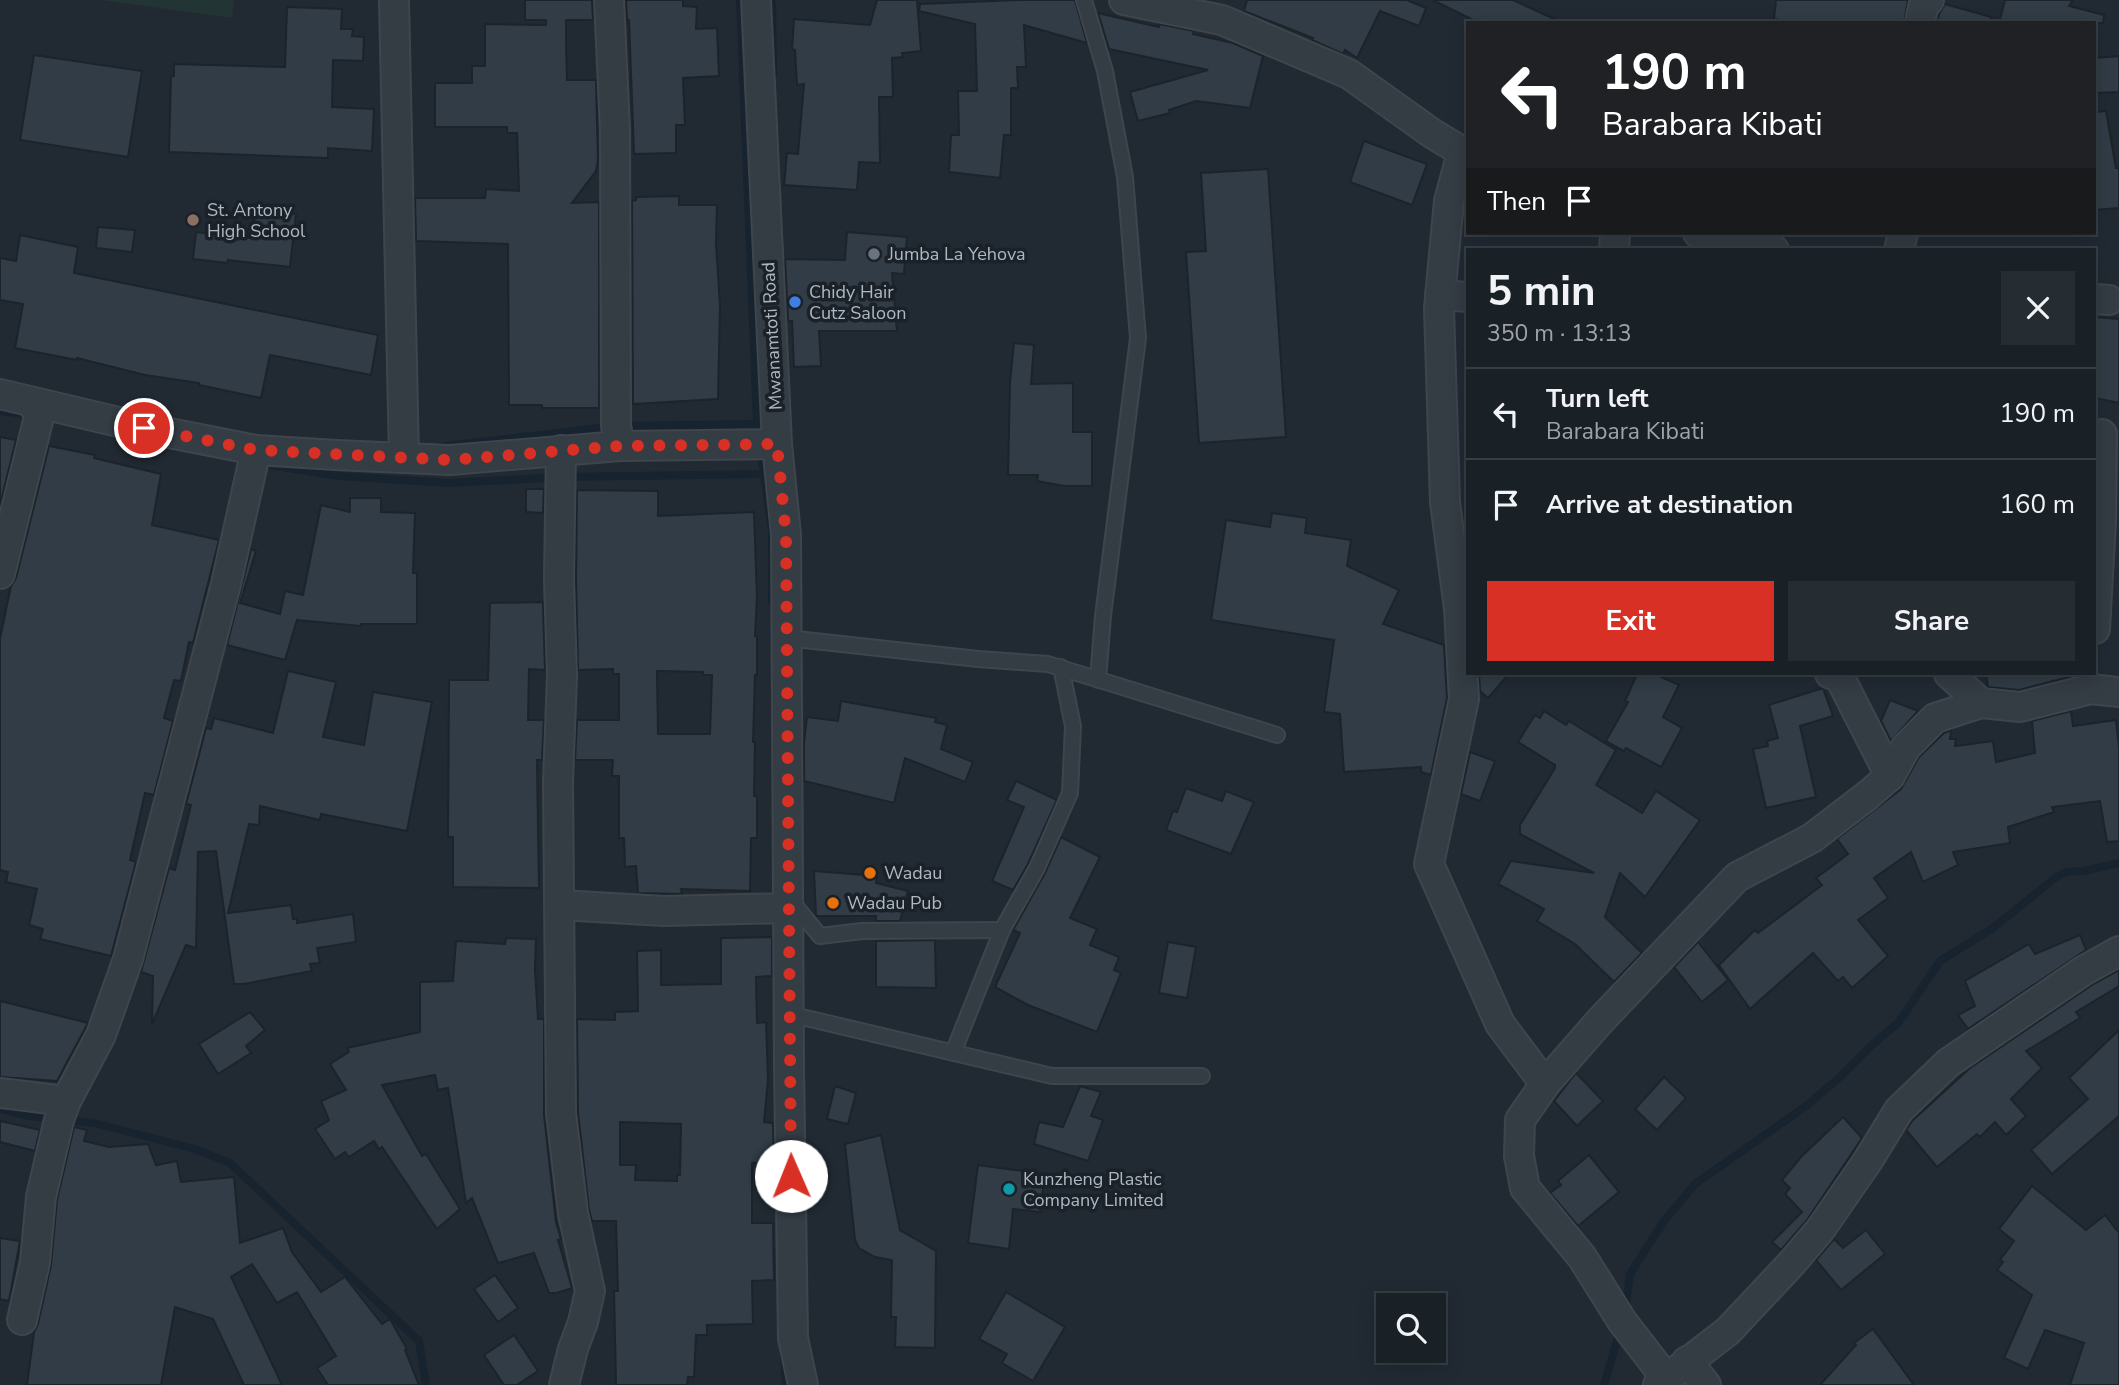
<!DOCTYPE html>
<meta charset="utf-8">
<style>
:root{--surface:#192026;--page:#262d32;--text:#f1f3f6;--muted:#9fa3a7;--line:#373e43;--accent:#d93025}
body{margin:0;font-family:"Nunito Sans",sans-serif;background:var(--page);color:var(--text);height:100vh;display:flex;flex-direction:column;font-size:26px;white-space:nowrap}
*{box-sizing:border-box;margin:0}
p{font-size:23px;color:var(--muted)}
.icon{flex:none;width:38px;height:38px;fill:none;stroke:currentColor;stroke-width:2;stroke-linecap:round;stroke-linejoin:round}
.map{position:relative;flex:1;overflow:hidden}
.drawer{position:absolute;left:1466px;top:248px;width:630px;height:427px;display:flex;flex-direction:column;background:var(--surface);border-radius:0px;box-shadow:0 4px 18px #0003,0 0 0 2px var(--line)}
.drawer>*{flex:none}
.guide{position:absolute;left:1466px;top:21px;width:630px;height:214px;border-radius:0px;box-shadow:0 4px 18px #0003,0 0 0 2px var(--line);background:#202124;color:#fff;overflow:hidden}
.fabs{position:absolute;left:1376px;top:1293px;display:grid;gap:14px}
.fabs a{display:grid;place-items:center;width:70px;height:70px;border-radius:0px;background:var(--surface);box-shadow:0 4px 18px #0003,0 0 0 2px var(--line);font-size:35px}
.pin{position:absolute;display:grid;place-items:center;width:60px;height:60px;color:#fff;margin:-30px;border:4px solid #fff;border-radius:50%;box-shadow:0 2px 7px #0007}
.me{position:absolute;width:77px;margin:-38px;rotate:359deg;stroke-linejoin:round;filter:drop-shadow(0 0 5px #0008)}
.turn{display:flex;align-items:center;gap:24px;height:147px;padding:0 21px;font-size:32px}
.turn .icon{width:91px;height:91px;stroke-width:2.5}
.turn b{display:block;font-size:49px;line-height:60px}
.then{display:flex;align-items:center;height:66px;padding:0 21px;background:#0003;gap:14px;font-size:26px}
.round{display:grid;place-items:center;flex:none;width:74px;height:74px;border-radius:0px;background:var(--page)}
.head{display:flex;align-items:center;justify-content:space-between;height:119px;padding:0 21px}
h1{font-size:42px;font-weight:700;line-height:52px}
.cta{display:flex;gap:14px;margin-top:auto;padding:14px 21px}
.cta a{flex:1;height:80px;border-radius:0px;background:var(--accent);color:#fff;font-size:28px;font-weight:700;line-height:80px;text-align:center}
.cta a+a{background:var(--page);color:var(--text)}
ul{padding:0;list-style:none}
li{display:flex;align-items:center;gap:21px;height:91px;padding:0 21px;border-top:2px solid var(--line)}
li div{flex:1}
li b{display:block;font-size:26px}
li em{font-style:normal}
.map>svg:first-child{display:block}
.green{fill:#233434}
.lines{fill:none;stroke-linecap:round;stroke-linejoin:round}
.stream{stroke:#17232f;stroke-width:8}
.building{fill:#313c46;stroke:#1c232a;stroke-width:2;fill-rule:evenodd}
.service-casing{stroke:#3e454d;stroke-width:18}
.minor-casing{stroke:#3e454d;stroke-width:32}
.service{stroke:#343c44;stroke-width:14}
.minor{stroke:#343c44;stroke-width:28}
.route{stroke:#d93025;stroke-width:12;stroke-dasharray:0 21.6}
.education-dot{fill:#8d6e63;stroke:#1a2128;stroke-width:2.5}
.worship-dot{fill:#6b7280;stroke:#1a2128;stroke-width:2.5}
.shop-dot{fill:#3f7fe0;stroke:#1a2128;stroke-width:2.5}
.food-dot{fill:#e8710a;stroke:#1a2128;stroke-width:2.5}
.culture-dot{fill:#0f9aa8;stroke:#1a2128;stroke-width:2.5}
.labels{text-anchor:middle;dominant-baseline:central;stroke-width:7;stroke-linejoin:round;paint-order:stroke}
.poi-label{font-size:18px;fill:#afb7c1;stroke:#1a2128;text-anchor:start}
.street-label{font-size:18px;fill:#afb7c1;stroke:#1a2128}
</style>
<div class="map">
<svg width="2119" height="1385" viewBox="0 0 2119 1385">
<rect width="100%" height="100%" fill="#212a33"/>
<polygon class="green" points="101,0 234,0 232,18"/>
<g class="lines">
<g class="stream">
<polyline points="740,0 757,424 772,530 772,601"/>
<polyline points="772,0 773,74"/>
<polyline points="0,411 32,415"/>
<polyline points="437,447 616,426 757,424"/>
<polyline points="257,463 339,476 450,483 562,477 765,474"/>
<polyline points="0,1109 29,1116 94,1123 195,1149 230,1163 419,1341 426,1385"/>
<polyline points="1625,1312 1630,1274 1664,1221 1695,1184 1806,1106 1840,1077 1871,1046 1899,1022 1940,961 1993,928 2055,878 2066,872 2084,871 2119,863"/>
<polyline points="784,1356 786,1385"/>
<polyline points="1604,1385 1620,1331"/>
</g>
</g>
<g class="building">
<polygon points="525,0 592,0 593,20 566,20 566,45 567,80 596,80 598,160 596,171 572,203 599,202 599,408 542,408 542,405 509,405 508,244 416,241 415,198 485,198 486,189 519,191 517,133 507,133 507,127 435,127 435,83 472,83 472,66 485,66 485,24 546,25 546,20 525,20"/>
<polygon points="626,0 683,0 683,6 697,7 696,29 717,28 719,76 683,78 685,125 676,125 676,153 634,154 629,20 627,20"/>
<polygon points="877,0 917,0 921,51 902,53 903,57 892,58 893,97 879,97 880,163 859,162 857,190 784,185 787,153 798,154 804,84 797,85 795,50 792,49 794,19 870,25"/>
<polygon points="1020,0 1075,0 1087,43 1024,25 1026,67 1017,67 1018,88 1011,88 1011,135 1004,135 1000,178 949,172 951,135 959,135 958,91 977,91 975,24 919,11 920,4"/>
<polygon points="1247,0 1407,0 1426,8 1419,26 1380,11 1357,58 1345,50 1343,54 1312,40 1313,38 1244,11"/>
<polygon points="1433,0 1513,0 1563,23 1479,23"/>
<polygon points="1776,0 1908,0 1904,23 1798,23 1774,19"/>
<polygon points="2005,0 2073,0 2069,6 2104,15 2103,23 1999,23"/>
<polygon points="1945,4 1991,17 1990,23 1937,23 1939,14"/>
<polygon points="287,7 342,9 341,29 353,29 352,36 364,37 363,61 333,60 332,107 374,109 372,151 328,148 328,158 169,152 171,76 174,76 174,64 285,67"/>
<polygon points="1098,13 1159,27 1160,24 1194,31 1193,34 1233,43 1263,56 1250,108 1196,101 1169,110 1170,113 1138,121 1130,92 1208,70 1109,49"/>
<polygon points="34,55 142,71 128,157 20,140"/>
<polygon points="2119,56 2119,92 2095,93 2095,58"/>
<polygon points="2106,111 2116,168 2119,168 2119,208 2095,210 2095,112"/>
<polygon points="1364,141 1427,164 1412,205 1350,182"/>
<polygon points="1268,169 1286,437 1199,443 1186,252 1206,251 1201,173"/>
<polygon points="679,196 679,205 717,205 716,243 720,305 718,399 633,404 632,201 636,200 636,197"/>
<polygon points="255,210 296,214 290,267 228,260 227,263 193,259 196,232 252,238"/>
<polygon points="98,227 135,230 132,252 96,248"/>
<polygon points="847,232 907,237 904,274 892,273 897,331 819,331 821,366 794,367 792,321 788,321 785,259 845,260"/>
<polygon points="20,235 78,247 74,273 378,335 371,375 270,355 261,398 199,385 199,383 145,375 77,358 77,360 15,348 23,304 0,300 0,258 16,261"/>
<polygon points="2095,317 2119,319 2119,403 2095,398"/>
<polygon points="1014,343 1034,345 1031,384 1073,383 1073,432 1092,432 1092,486 1064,486 1037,481 1038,475 1008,475 1010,382"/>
<polygon points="0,437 16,440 0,505"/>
<polygon points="49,446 95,455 94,458 161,474 152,525 219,540 193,643 189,642 181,681 174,680 164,718 173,721 154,795 145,793 130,860 136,862 111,956 40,939 43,929 29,925 37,889 6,882 8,872 0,870 0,638 11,586 16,578"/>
<polygon points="526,489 544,489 543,513 526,512"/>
<path d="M577,490L658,491V516L754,512L757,597L755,636H757V675H755L753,742H755L754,796H757V838H751L750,891L681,889L682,894L638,893L636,866L625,867L624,838H619V776H612L613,760H575L577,720H619V674H613V669L578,670L576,579ZM657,671L703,672V675H712L710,734H658Z"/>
<polygon points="350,498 381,498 381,512 415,513 413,573 417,573 417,624 361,624 361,626 297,620 285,660 227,645 251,549 256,551 240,603 280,614 285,591 303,595 321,505 350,512"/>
<polygon points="1272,513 1307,518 1305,533 1351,540 1347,566 1399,590 1383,624 1444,645 1447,698 1431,775 1421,772 1421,767 1344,772 1340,714 1324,712 1334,640 1211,620 1226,520 1270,527"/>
<polygon points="543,602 545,670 529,669 528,720 544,720 542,760 537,760 539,888 453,887 453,837 448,837 449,680 488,680 490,603"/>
<polygon points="288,671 336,682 323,737 364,745 373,692 432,702 407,831 321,814 320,820 260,806 259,825 249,824 228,913 291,905 293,919 297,919 297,923 353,914 356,942 317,948 320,963 310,964 312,971 244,984 234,984 216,851 198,852 196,948 186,945 152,1024 153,976 141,972 169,868 175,870 191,805 186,804 206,728 211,729 214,718 273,733"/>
<polygon points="1479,674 1509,674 1488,698 1480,691"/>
<polygon points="1637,674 1655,674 1679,685 1663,717 1682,728 1661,767 1626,748 1624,751 1606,741 1628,702 1625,701"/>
<polygon points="1986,674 2073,674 2073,676 2019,690 1988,687"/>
<polygon points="1823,688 1833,716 1800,726 1816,797 1766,808 1753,749 1768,746 1767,741 1778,738 1769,705"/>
<polygon points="1890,700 1918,711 1891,741 1881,721"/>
<polygon points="841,701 936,718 935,722 947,725 941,749 973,762 965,782 905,758 894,803 804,781 804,742 807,717 838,721"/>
<polygon points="1544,711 1566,725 1569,721 1616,750 1596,785 1642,813 1656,791 1700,820 1645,897 1620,873 1605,917 1642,953 1614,982 1575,944 1537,921 1544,909 1498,884 1511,861 1594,873 1520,834 1520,825 1555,768 1555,765 1518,742 1535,715 1540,718"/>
<polygon points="2071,711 2073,726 2116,720 2119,748 2119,841 2107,842 2100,801 2052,807 2054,812 2008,827 2010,843 1953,852 1958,865 1923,882 1911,852 1874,878 1888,898 1858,920 1888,956 1852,988 1843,977 1838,981 1813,953 1750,1009 1719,965 1755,930 1758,933 1822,885 1816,878 1848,854 1837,839 1901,789 1919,757 1944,733 1951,730 1950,739 1956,739 1955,746 1993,741 1996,762 2035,753 2032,721"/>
<polygon points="1470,752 1495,761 1480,801 1461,794"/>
<polygon points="1016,781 1057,800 1028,864 1013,890 992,881 1024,807 1007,800"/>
<polygon points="1186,788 1222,801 1226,791 1254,802 1231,854 1166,830 1173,811 1177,812"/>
<polygon points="1061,837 1100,857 1070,918 1097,929 1090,945 1119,957 1114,970 1121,973 1097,1032 1028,1005 995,987 1020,933 1013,930 1045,873"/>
<polygon points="814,871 877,876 876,883 908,891 900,921 876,921 876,916 816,916"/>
<polygon points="2080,935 2086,950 1968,1029 1958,1015 1975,1006 1965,981 2029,944 2035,954"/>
<path d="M772,937V976L756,977L757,1023L766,1022L768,1079L764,1122L773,1123L774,1162L752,1163V1223H773L774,1280L752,1281L753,1324L707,1325V1335H696L694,1377H688L687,1385H616L614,1291H618L616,1221H592L589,1210L578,1112L577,1019L615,1020V1012L638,1011L637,951L661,950V985L721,984V938ZM620,1122L681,1124L680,1175H677V1181L635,1180L636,1165H620Z"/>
<polygon points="506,938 536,939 535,969 538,1019 544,1019 544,1115 556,1222 561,1239 558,1240 572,1288 557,1293 549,1293 534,1253 498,1263 472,1198 466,1203 448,1088 438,1090 435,1075 382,1085 422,1156 426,1154 460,1209 437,1229 382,1147 379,1149 374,1141 349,1157 345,1152 335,1159 315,1129 329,1120 321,1101 346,1090 330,1064 349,1052 347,1048 420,1032 420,982 453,981 456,941 505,944"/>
<polygon points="935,940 936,988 876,987 876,941"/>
<polygon points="1168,942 1196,947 1187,998 1159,993"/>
<polygon points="1698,942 1728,980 1702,1002 1674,967"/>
<polygon points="2119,970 2119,986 2076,1012 2080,1018 2026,1051 2042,1068 2011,1099 2026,1116 2006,1135 1995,1122 1980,1137 1977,1134 1937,1167 1906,1130 1912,1121 1970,1068 2092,985"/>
<polygon points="0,1001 88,1023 57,1081 0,1077"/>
<polygon points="250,1012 265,1030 246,1046 251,1053 218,1074 199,1044"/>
<polygon points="2119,1030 2119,1116 2052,1174 2031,1150 2088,1099 2069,1078"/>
<polygon points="1576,1073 1603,1101 1577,1126 1554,1101"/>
<polygon points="1664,1077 1686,1098 1657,1130 1635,1109"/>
<polygon points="835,1086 856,1093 848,1124 827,1119"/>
<polygon points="1080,1086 1101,1092 1091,1116 1103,1120 1088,1161 1034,1144 1039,1122 1063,1127"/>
<polygon points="1843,1117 1862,1138 1807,1220 1781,1250 1772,1242 1802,1212 1785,1194 1790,1188 1782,1180 1801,1157"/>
<polygon points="0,1121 40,1130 35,1151 0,1142"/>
<polygon points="74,1127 87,1130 84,1141 109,1147 148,1144 156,1165 177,1161 181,1182 234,1177 240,1243 283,1228 292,1252 321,1292 345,1277 382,1324 390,1319 407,1349 405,1350 419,1385 328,1385 317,1368 336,1356 297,1292 277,1303 252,1264 231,1277 282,1385 244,1385 213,1319 175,1307 161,1385 27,1385 34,1332 38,1324 51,1265 57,1200"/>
<polygon points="881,1135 900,1230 936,1251 935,1348 895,1347 896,1317 891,1317 892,1260 875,1257 866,1252 859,1248 855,1240 845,1144"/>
<polygon points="1589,1155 1619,1192 1578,1226 1550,1193 1561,1185 1558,1181"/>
<polygon points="978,1165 1045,1174 1040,1212 1013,1209 1009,1249 968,1243"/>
<polygon points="2032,1186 2086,1230 2105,1215 2119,1233 2119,1385 2070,1385 2084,1343 2045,1330 2028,1369 2004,1358 2032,1295 1997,1270 2003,1262 2000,1260 2014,1241 1999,1229"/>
<polygon points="1866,1230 1885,1254 1841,1290 1816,1260 1834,1239 1843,1248"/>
<polygon points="0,1238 20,1241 9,1301 0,1299"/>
<polygon points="495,1275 518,1308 498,1322 474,1289"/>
<polygon points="1006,1292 1065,1327 1033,1381 1002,1363 1007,1354 979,1339"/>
<polygon points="1873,1329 1914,1385 1820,1385 1856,1345 1854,1343"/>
<polygon points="514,1335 538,1371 517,1385 504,1385 484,1355"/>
</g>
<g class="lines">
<g class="service-casing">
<g id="service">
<polyline points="1084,0 1105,71 1125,177 1138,338 1103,616 1098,680"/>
<polyline points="787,638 978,659 1048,664 1277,735"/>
<polyline points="789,908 797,908 820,936 862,931 1002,930"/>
<polyline points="789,1014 1052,1076 1202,1076"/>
<polyline points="953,1053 1002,930 1037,868 1070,793 1073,726 1061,667"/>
</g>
</g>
<g class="minor-casing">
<g id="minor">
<polyline points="394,0 404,458"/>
<polyline points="609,0 615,130 616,426 620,446"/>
<polyline points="756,0 777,444 786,535 789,1068 793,1338 803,1385"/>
<polyline points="1124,0 1222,20 1349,74 1433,134 1468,155"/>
<polyline points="1920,23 1923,7 1929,0"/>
<polyline points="1462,153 1449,201 1439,308 1445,502 1459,609 1464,699 1429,864 1500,1024 1545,1084"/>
<polyline points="1698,233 1754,241 1774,250"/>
<polyline points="1614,250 1615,233"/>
<polyline points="1899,250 1903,233"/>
<polyline points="1440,295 1468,297"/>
<polyline points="2095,299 2109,300"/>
<polyline points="0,394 144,428 256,450 336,455 450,460 620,446 777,444"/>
<polyline points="561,450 559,579 562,676 558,782 561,1113 573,1213 590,1291 583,1322 573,1349 564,1385"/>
<polyline points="0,574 39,417 33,402"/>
<polyline points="2095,629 2101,522 2102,434"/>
<polyline points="1830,674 1839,676 1890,776"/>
<polyline points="1949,674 1981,703 2020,707 2091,689 2119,692"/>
<polyline points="560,905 664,911 789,908"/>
<polyline points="0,1093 66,1101 101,1035 128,959 226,584 256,450"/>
<polyline points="22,1320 35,1262 41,1197 59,1120 66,1101"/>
<polyline points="1687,1361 1706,1385"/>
<polyline points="1666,1378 1622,1321 1582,1257 1525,1188 1519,1156 1520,1120 1545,1084 1600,1021 1737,877 1812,838 1868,795 1890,776 1906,747 1935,718 1981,703"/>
<polyline points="1658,1385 1728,1331 1790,1265 1820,1230 1867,1162 1899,1110 1948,1063 2083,971 2119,951"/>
</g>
</g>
<use href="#service" class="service"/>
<use href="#minor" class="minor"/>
</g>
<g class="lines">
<polyline class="route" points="144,428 256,450 450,460 620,446 777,444 786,535 791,1176"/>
</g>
<circle class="education-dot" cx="193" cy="220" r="7"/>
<circle class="worship-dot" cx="874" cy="254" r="7"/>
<circle class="shop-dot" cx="795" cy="302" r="7"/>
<g class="food-dot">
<circle cx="870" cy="873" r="7"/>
<circle cx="833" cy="903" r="7"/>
</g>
<circle class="culture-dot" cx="1009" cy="1189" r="7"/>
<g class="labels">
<g class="poi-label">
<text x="207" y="210">St. Antony<tspan x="207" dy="21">High School</tspan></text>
<text x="888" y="254">Jumba La Yehova</text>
<text x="809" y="292">Chidy Hair<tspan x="809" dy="21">Cutz Saloon</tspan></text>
<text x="884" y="873">Wadau</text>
<text x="847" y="903">Wadau Pub</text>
<text x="1023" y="1179">Kunzheng Plastic<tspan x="1023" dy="21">Company Limited</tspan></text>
</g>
<g class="street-label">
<text transform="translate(772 336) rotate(-93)">Mwanamtoti Road</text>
</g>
</g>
</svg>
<div class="fabs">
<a><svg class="icon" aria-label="search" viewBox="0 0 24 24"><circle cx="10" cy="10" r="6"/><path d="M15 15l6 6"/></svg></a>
</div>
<div class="pin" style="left:144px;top:428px;background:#d93025"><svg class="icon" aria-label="arrive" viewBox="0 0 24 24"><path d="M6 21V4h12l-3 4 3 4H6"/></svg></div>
<svg class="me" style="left:791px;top:1176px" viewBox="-20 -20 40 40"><circle r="19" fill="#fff"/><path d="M0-13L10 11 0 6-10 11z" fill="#d93025"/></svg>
<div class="guide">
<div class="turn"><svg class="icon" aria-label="left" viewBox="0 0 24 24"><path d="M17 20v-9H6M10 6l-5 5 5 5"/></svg><div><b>190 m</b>Barabara Kibati</div></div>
<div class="then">Then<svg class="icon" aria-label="arrive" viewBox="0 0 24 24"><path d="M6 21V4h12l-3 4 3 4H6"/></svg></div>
</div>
<section class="drawer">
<div class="head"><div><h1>5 min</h1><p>350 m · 13:13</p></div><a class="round"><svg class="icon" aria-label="close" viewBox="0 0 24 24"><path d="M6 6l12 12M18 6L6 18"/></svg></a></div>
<ul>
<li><svg class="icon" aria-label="left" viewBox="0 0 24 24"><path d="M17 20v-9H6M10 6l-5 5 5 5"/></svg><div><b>Turn left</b><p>Barabara Kibati</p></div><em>190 m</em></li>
<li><svg class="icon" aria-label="arrive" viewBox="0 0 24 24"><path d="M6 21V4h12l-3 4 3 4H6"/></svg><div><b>Arrive at destination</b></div><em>160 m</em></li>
</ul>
<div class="cta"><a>Exit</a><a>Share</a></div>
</section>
</div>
